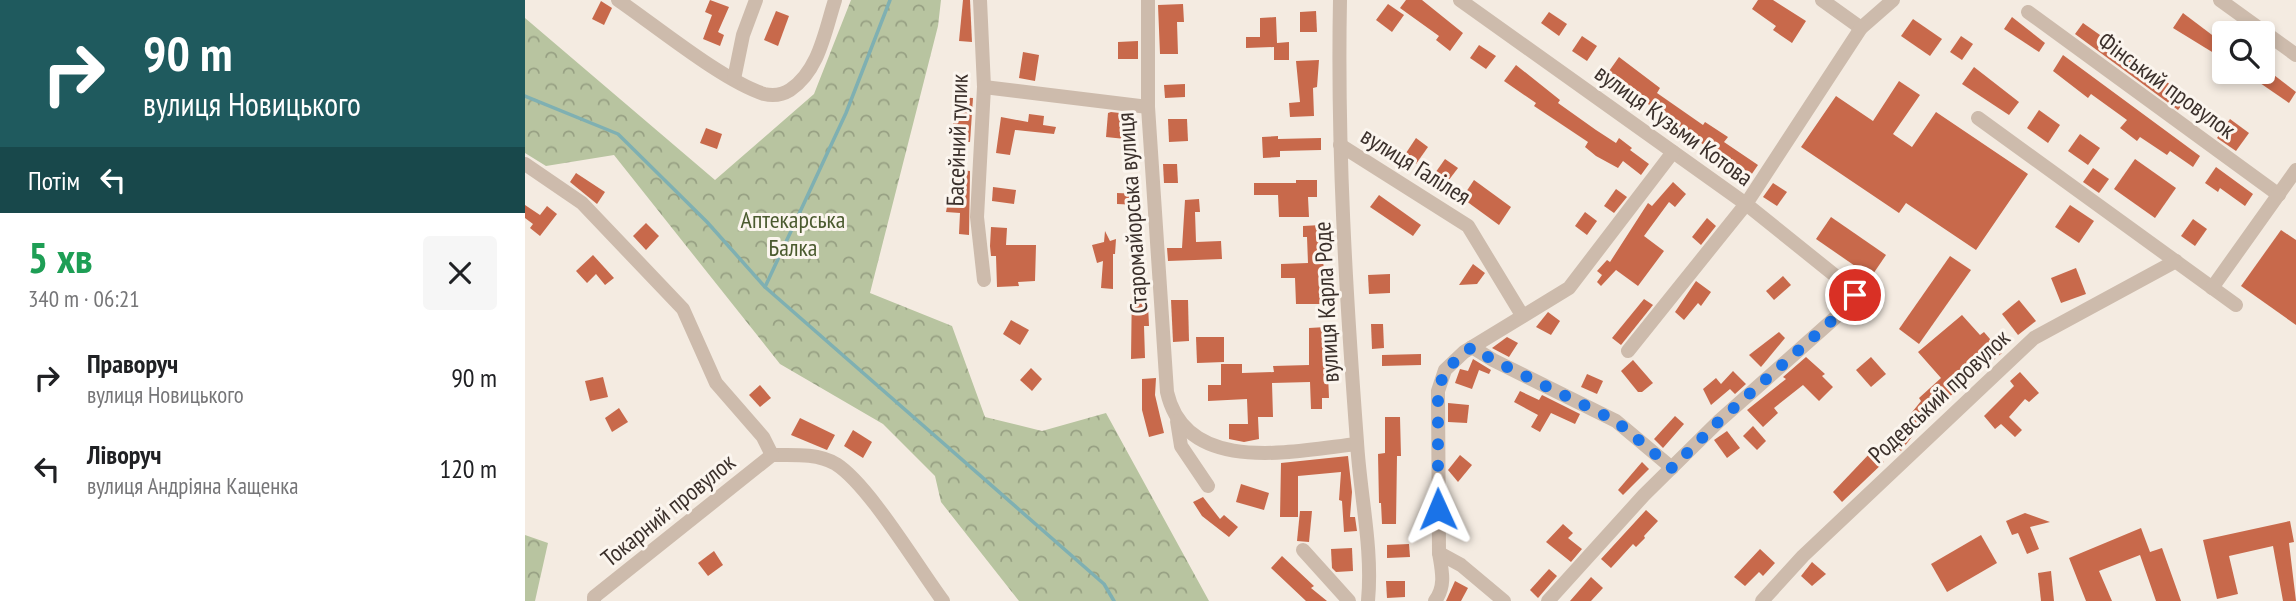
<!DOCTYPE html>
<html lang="uk">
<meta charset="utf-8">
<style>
:root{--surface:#fff;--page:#f6f6f6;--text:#202124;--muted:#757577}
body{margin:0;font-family:"PT Sans Narrow",sans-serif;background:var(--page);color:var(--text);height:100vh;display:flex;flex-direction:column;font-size:26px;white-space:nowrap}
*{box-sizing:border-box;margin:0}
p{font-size:23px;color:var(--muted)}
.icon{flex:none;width:38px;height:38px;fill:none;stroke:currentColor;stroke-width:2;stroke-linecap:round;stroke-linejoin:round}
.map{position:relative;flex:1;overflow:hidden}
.side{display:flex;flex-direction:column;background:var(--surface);width:525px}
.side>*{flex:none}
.banner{background:#1f5a5e;color:#fff;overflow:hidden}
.buttons{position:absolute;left:1687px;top:21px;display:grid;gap:14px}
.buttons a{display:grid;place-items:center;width:63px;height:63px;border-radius:7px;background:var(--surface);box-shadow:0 4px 10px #0003;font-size:35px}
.pin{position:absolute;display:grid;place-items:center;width:60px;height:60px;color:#fff;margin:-30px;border:4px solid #fff;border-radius:50%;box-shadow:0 2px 7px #0007}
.me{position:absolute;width:77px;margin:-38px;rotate:359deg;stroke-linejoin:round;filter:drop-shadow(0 0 5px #0008)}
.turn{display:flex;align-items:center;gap:24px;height:147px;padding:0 28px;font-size:32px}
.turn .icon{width:91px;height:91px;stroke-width:2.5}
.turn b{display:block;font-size:49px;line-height:60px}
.then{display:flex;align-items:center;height:66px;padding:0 28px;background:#0003;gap:14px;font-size:26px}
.round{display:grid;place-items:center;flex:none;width:74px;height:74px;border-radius:7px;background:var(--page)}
.summary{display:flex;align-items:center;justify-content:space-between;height:119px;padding:0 28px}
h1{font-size:42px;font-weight:700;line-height:52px;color:#1e9e55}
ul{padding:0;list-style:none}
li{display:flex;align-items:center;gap:21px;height:91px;padding:0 28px}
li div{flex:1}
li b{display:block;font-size:26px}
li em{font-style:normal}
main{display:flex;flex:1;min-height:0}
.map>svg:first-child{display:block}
.forest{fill:url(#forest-crowns)}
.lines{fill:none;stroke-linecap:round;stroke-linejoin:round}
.stream{stroke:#7fb0b2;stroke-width:3.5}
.building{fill:#c8694b}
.minor{stroke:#cdbbac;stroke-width:14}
.route{stroke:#1a73e8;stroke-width:12;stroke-dasharray:0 21.6}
.labels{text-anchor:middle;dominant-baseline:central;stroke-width:6;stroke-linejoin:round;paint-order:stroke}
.street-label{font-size:24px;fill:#3b302b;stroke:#fbf5ee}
.park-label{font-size:24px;fill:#4a5a2e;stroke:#fbf5ee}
</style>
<main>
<section class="side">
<div class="banner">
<div class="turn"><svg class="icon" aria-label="right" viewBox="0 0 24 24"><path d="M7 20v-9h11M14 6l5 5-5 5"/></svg><div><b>90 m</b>вулиця Новицького</div></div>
<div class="then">Потім<svg class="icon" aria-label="left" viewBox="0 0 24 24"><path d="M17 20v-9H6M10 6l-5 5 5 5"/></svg></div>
</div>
<div class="summary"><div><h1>5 хв</h1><p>340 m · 06:21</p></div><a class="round"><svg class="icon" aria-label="close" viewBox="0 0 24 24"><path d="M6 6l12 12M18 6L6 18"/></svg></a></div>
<ul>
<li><svg class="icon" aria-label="right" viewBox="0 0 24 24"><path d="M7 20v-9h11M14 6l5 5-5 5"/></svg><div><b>Праворуч</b><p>вулиця Новицького</p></div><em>90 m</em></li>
<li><svg class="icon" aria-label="left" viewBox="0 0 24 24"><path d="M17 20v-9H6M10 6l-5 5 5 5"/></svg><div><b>Ліворуч</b><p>вулиця Андріяна Кащенка</p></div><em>120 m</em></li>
</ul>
</section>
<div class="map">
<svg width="1771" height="601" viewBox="0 0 1771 601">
<defs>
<pattern id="forest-crowns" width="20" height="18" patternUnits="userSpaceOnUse" patternTransform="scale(1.75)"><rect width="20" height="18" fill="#b8c4a0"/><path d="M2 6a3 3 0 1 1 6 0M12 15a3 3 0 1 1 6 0" fill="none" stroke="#97a083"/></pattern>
</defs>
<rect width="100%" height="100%" fill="#f4ebe1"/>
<g class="forest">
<polygon points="326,0 416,0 413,26 345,293 427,326 460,417 517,431 581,413 684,601 494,601 416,502 410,476 358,424 255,364 89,155 21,166 0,153 0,18 190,180 289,94"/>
<polygon points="0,535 23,543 10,601 0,601"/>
</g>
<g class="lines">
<g class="stream">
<polyline points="0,96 93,134 182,222 240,287 579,584 589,601"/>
<polyline points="240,287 321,113 365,0"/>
</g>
</g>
<g class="building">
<polygon points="185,0 204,7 193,32 199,35 195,46 178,39 187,15 180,12"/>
<polygon points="438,0 445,0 447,42 434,41"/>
<polygon points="881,0 897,0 938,33 925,51 911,40 914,36 875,8"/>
<polygon points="1233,0 1248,0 1281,21 1267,43 1248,30 1251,26 1227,9"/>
<polygon points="76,1 87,8 79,25 67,19"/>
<polygon points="658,4 659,22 652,22 653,54 635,54 633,5"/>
<polygon points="863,4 879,15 867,32 851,20"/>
<polygon points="251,11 264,16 253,46 239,40"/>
<polygon points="791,11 792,32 775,32 775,12"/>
<polygon points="1024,12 1042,24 1034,36 1016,23"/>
<polygon points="1658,13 1699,44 1692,55 1648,28"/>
<polygon points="751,17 752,43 764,42 764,60 749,60 749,47 721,48 721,37 735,37 735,18"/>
<polygon points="1487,17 1520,43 1514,52 1479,29"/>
<polygon points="1388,19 1417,39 1405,56 1376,36"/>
<polygon points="1558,23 1663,97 1653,110 1550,34"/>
<polygon points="1057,36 1072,46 1062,61 1047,51"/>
<polygon points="1436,36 1448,44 1437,60 1425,52"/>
<polygon points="613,41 613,59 593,59 593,42"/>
<polygon points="954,45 971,56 961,69 945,58"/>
<polygon points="498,52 514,55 510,81 494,78"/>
<polygon points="1538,55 1675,156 1668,167 1645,151 1642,155 1615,137 1612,141 1595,128 1602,120 1566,94 1563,98 1528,71"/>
<polygon points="1094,57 1135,88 1132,93 1178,125 1180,122 1203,137 1199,142 1233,165 1224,178 1082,74"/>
<polygon points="794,60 792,87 788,88 789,116 765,117 764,103 775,102 771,61"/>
<polygon points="991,65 1035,100 1033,103 1071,130 1091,143 1094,138 1107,148 1105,150 1124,164 1116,175 1098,161 1093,168 1071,156 1060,147 1063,142 1009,106 1011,103 979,81"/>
<polygon points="1449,67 1494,102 1484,115 1437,84"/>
<polygon points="1719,72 1745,72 1771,92 1764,103"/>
<polygon points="1374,81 1395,95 1368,134 1387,147 1411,112 1503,174 1451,250 1381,203 1374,213 1276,147 1311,96 1348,121"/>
<polygon points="660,84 660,97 640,98 639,85"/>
<polygon points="430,97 448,98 445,142 427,141"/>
<polygon points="1514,110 1535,125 1523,143 1502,128"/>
<polygon points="586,112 603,114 600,139 581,137 583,113"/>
<polygon points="504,114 519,116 518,125 531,127 529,134 490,130 485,155 471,153 476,117 503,122"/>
<polygon points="643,119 662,119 663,141 644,142"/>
<polygon points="1705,119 1724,133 1711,151 1692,138"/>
<polygon points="181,128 197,134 192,149 175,143"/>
<polygon points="1555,134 1575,148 1563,165 1543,151"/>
<polygon points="753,136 753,139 796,138 796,150 755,151 755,157 738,158 737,137"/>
<polygon points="891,138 903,147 891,164 879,156"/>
<polygon points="920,159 933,168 920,185 908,176"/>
<polygon points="1610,159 1651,188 1630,218 1589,189"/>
<polygon points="638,164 652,164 653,183 639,183"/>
<polygon points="1691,167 1728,194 1720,206 1695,188 1693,192 1680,183"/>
<polygon points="1568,168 1584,179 1574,193 1558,182"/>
<polygon points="429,169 445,171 444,235 434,234 435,213 421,212"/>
<polygon points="51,173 80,192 72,204 45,182"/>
<polygon points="771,180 792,180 792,197 783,197 784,217 754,217 753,195 729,195 729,183 771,183"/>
<polygon points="949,180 986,207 974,225 937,198"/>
<polygon points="1148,182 1161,194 1150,207 1144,202 1119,236 1139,251 1113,286 1091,270 1076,286 1072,282 1077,275 1072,271 1082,260 1085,262 1123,203 1127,206"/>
<polygon points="1248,183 1262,192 1252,206 1238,197"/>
<polygon points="468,187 491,190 489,204 467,201"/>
<polygon points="1091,189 1102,197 1089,213 1079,206"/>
<polygon points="592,193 615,194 615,205 592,204"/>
<polygon points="854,195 896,225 888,236 845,207"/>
<polygon points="674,199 675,212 670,212 671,242 696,241 697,259 643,261 642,248 657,248 660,200"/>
<polygon points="0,205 15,215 22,206 32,214 15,236 5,228 8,224 0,218"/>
<polygon points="1545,205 1569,221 1554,243 1530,227"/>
<polygon points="1060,212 1072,221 1062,235 1050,226"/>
<polygon points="1306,217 1361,255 1346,277 1291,239"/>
<polygon points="1182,218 1191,226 1176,245 1167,237"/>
<polygon points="1668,219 1682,229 1670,246 1656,236"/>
<polygon points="121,223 134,236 121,250 108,236"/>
<polygon points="796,225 799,274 794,275 795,304 771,304 770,278 756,278 756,264 783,263 782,237 778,237 778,226"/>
<polygon points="466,227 482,228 481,245 511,245 510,281 493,282 494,286 472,287 471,256 466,256 465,246"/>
<polygon points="1756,230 1771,240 1771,325 1716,286"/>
<polygon points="580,231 585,241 591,239 590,254 588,254 588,289 576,288 578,261 572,263 567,245 579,242"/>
<polygon points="68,255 89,278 80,285 71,274 62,283 51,271"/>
<polygon points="1425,256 1446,270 1394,344 1374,329"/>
<polygon points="948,264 960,273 952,284 934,285"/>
<polygon points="1551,268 1561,294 1536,303 1526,278"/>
<polygon points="865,274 865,293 844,294 843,275"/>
<polygon points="1258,276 1266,285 1249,300 1241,291"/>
<polygon points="1171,281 1186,292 1176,306 1173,303 1159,320 1150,312"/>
<polygon points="607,282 622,282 624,326 619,326 620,358 606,359"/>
<polygon points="1119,299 1128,305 1096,345 1087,338"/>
<polygon points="646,300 663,300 664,341 648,342"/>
<polygon points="1494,300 1511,321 1493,335 1477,314"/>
<polygon points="1023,312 1035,321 1026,335 1011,327"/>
<polygon points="1437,315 1455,335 1459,332 1477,353 1406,412 1376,451 1366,441 1387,419 1384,416 1396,401 1394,398 1416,378 1393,352"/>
<polygon points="486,320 504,330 495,345 478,334"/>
<polygon points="846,324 858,324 859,348 847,349"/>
<polygon points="801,327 804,398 797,398 797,409 786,409 785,382 747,383 748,417 733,417 734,439 719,442 704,439 704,424 723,424 722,399 683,401 683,385 696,385 696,364 717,364 717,373 749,372 748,366 784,365 784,328"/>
<polygon points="1254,332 1260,338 1236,367 1224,355"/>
<polygon points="671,337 699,337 699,362 672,363"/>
<polygon points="982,337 993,343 984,357 967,348"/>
<polygon points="896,354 896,365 857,366 857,355"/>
<polygon points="1281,357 1300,374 1297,376 1308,387 1294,401 1278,385 1249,408 1253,413 1238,427 1222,410 1261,379 1258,377"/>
<polygon points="1346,357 1361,374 1346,387 1331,370"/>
<polygon points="948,359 966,370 964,374 954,370 947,389 930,383 935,369 943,371"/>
<polygon points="1108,360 1128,383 1117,392 1113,392 1096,371"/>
<polygon points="506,368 517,379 507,391 495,380"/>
<polygon points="1208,371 1221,384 1210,394 1205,389 1186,405 1178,389 1191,378 1196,384"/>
<polygon points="1495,372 1514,393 1504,402 1500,399 1484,417 1497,430 1490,437 1476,424 1470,429 1459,416 1489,386 1485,381"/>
<polygon points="1062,374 1078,381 1072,394 1056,387"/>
<polygon points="78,377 83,397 65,401 60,381"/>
<polygon points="631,378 630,395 639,433 624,437 617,410 617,379"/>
<polygon points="235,385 246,398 235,407 224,395"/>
<polygon points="995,391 1014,400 1017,395 1055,414 1050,424 1026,413 1015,432 1006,427 1013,415 989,402"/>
<polygon points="923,403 944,405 942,423 923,422"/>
<polygon points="94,408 103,422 87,432 80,418"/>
<polygon points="1150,416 1159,424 1138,448 1129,439"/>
<polygon points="860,417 875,417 876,456 872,456 871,524 857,524 856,503 854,503 853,454 860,453"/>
<polygon points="275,418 310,435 302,450 266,435"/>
<polygon points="1228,426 1241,441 1232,450 1218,436"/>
<polygon points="328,430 347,442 338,458 319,446"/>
<polygon points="1202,431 1215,448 1202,458 1189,440"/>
<polygon points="1347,451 1359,462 1317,502 1308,492"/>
<polygon points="935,455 947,465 933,482 923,470"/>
<polygon points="823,456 827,492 825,517 830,517 832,531 819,532 817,501 814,500 816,472 773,476 773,517 755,517 756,463"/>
<polygon points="1117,462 1124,469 1098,495 1093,490"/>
<polygon points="716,484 744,493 739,510 711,502"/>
<polygon points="678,497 695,519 699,515 713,527 704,537 677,516 668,502"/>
<polygon points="1121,510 1133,521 1119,536 1120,538 1111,547 1108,544 1086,568 1076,559"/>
<polygon points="775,511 787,511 784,542 772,541"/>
<polygon points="1500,513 1525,522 1505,527 1514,549 1502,554 1493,533 1487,535 1481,521"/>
<polygon points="1765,521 1769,542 1764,543 1771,601 1758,601 1748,546 1704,556 1713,594 1692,599 1678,540"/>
<polygon points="1038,524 1048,533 1043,538 1057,549 1046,562 1021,542"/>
<polygon points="1616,528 1625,552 1637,548 1656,601 1631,601 1615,555 1574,571 1587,601 1561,601 1544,558"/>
<polygon points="1456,535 1472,563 1422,592 1406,564"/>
<polygon points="884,544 885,557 862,558 862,545"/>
<polygon points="827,548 828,571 811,572 807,568 806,549"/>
<polygon points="1235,549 1250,563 1238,576 1234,572 1220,586 1209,577"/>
<polygon points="189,551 198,565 183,576 173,563"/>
<polygon points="757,556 789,586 786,588 802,601 781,601 746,568"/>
<polygon points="1287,562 1301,574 1287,586 1276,576"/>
<polygon points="1024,569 1032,576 1013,598 1005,590"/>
<polygon points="1526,571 1529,601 1516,601 1513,573"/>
<polygon points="1066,577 1078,588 1066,601 1045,601"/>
<polygon points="861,581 880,581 880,597 862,598"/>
<polygon points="930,581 943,588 936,601 921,601"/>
</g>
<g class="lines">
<g class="minor">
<path d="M93,0C131,26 198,81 239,94C248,96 257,95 265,90C294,71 300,31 310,0"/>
<polyline points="455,0 459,87 452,217 459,280"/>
<path d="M623,0V107L642,392C661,476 769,451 832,444"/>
<path d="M815,0C812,147 821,295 832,442C835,495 848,548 843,601"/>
<polyline points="935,0 1221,204 1328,290 1329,301 1194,421 1119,495 1023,601"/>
<polyline points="1297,0 1336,28"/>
<polyline points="1695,0 1771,55"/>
<polyline points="1503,12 1754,195"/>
<polyline points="209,79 218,35 231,0"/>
<polyline points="459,87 623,107"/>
<polyline points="1453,118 1711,305"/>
<polyline points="815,145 943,226 997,315"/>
<polyline points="0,164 57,203 158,309 191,383 238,437 247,455"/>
<polyline points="1687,288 1771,170"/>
<polyline points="947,347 968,360 1091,421 1147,468"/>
<polyline points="1103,351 1221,204 1336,28 1368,0"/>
<polyline points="652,421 656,446 683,486"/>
<path d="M247,455C268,455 292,453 311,464C344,485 392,566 418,601"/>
<polyline points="778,550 824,601"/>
<polyline points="914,553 936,565 979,601"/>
<polyline points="69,601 69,597 247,455"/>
<path d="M910,601C921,586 917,571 914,553L913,391L920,370L939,352L1044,288L1148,152"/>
<polyline points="1237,601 1278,556 1509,338 1651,261"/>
</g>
</g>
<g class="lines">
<polyline class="route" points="913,509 913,391 920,370 947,347 968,360 1091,421 1147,468 1194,421 1329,301 1330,295"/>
</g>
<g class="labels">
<g class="street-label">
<text transform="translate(1642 85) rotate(36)">Фінський провулок</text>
<text transform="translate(1149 125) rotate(36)">вулиця Кузьми Котова</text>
<text transform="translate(432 140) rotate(-88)">Басейний тупик</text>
<text transform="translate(891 166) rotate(32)">вулиця Галілея</text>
<text transform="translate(607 213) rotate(-94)">Старомайорська вулиця</text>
<text transform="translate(801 302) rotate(-93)">вулиця Карла Роде</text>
<text transform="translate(1414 396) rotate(-43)">Родевський провулок</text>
<text transform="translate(143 510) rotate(-39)">Токарний провулок</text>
</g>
<g class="park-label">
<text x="268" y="219">Аптекарська<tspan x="268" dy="28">Балка</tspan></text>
</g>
</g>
</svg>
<div class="buttons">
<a><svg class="icon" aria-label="search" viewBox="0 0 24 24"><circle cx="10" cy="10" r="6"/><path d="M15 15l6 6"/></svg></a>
</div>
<div class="pin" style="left:1330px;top:295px;background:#d93025"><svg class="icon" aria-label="arrive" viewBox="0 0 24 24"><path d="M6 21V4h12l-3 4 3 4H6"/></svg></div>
<svg class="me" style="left:913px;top:509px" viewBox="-20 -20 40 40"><path d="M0-17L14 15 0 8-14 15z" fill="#1a73e8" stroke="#fff" stroke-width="4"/></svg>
</div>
</main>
